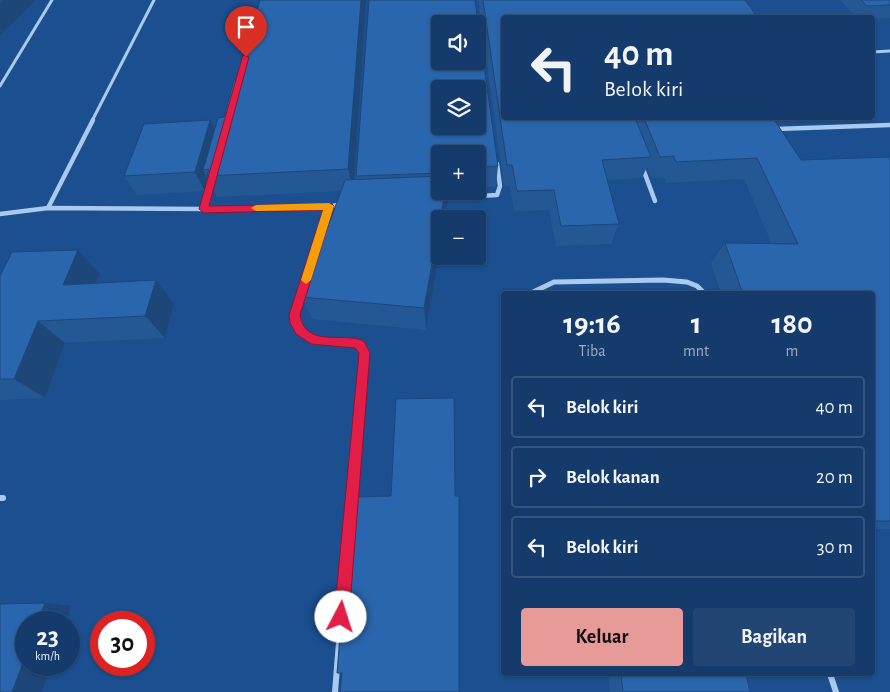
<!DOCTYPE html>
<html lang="id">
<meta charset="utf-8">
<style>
:root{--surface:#143b6b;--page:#214673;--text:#f1f3f6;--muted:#9dadc1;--line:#33557e;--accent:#e69b98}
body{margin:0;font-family:"Alegreya Sans",sans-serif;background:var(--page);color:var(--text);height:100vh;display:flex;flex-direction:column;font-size:19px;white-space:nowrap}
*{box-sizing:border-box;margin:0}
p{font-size:16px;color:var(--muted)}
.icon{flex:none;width:28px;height:28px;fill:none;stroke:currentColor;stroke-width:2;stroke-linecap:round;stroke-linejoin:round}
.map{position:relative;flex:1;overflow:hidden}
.details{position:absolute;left:501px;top:291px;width:374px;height:385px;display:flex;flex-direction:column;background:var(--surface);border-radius:5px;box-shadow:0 1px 4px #0004,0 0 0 1px var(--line)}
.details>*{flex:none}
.hud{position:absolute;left:501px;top:15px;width:374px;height:105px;border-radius:5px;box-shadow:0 1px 4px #0004,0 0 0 1px var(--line);background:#143b6b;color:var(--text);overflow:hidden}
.tools{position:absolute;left:431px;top:15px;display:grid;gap:10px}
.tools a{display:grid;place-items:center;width:55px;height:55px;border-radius:5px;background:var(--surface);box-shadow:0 1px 4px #0004,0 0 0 1px var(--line);font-size:25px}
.speed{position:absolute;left:15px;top:611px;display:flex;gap:10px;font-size:25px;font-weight:700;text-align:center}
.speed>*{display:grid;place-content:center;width:65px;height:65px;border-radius:50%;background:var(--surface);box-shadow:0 1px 4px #0004,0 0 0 1px var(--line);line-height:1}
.speed small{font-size:12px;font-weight:400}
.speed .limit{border:8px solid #d22;background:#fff;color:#111}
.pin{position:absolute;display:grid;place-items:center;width:42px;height:42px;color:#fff;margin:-51px -21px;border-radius:50% 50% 50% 0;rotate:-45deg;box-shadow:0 0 5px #0007}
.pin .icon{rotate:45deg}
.me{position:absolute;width:55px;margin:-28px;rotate:5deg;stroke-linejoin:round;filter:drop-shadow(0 0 4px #0008)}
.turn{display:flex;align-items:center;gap:18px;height:105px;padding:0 20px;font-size:22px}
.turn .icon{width:65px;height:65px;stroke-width:2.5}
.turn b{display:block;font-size:35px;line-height:42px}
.eta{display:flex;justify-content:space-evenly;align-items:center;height:85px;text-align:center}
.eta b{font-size:30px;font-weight:600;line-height:35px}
.primary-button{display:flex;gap:10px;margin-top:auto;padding:10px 20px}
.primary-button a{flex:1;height:58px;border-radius:5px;background:var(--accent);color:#111;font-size:20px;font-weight:600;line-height:58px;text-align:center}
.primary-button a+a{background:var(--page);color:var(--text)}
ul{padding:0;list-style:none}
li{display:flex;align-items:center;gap:15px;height:62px;margin:0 10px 8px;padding:0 10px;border:2px solid var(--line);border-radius:5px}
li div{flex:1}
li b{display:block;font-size:19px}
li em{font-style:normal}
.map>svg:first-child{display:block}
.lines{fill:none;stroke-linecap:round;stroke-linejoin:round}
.street-far3{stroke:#a9c9ee;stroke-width:3}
.street-far2{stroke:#a9c9ee;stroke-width:4.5}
.street-far1{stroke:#a9c9ee;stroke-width:5}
.street{stroke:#a9c9ee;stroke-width:6}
.wall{fill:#245895}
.shaded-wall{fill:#1d4779}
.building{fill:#2a66ad;stroke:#1d4779;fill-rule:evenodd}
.route{fill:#e11d48;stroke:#92132f}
.slow{fill:#f59e0b}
</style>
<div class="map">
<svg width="890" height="692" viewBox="0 0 890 692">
<rect width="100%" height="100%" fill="#1b4f8f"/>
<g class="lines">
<g class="street-far3">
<polyline points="872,52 890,51"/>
<polyline points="0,86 52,0"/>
<polyline points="92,121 154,0"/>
</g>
<g class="street-far2">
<polyline points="776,129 890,125"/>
<polyline points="642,166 655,201"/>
<polyline points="442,198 497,195 500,186 497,164"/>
<polyline points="48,208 93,120"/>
<polyline points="204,209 212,178"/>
<polyline points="0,214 48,208 204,209 329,207 341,204"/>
<polyline points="309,271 329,207"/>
</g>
<g class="street-far1">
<path d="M309,270C302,294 280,333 319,340C332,343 345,342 358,344L364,353L355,459"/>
<polyline points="529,294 554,282 663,280 687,282 697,286 705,294"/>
</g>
<g class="street">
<polyline points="0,498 3,498"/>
<polyline points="351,502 355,457"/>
<polyline points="830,674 836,692"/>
<polyline points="335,692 342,605"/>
</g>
</g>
<g class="wall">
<polygon points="260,0 366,0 353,180 357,180 356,176 369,0 498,166 496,187 478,187 478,154 440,154 440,191 450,191 449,193 448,193 448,201 445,219 440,219 440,248 426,330 312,319 302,297 341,191 217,197 208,180 205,191 137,195 124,176 214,130 224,117 236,80"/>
<polygon points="478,0 745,0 504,18 504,118 773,118 801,160 890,157 890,529 872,529 872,294 721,294 711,263 725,243 772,244 744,179 666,183 664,177 651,178 647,167 642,178 608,180 619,224 611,244 556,246 549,210 514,211 510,186 504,186"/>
<polygon points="840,0 890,0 890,18 872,19 872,18 857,18"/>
<polygon points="78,250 100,274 97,283 174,304 165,338 65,343 45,398 0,400 0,276"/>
<polygon points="608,674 746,674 750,692 610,692"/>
</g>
<g class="shaded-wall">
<polygon points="3,0 36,0 0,35 0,3"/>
<polygon points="361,0 366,0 353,190 348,169"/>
<polygon points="210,120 219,139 209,169 203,170 208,180 205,191 195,172"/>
<polygon points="445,191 448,191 448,201 445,219 440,219"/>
<polygon points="440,221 440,248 426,330 424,308"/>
<polygon points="78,250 100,274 87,308 63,285"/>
<polygon points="156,280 174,304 165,338 145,316"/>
<polygon points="38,321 65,343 45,398 14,379"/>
<polygon points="45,603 71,606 66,622 38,622"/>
<polygon points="26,655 26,665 51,665 42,692 12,692"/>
</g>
<g class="building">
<polygon points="260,0 361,0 348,169 207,176 209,169 203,170 218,118 224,117 234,80 236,80"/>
<path d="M369,0H475L498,166L478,167V154H440V173L356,176ZM440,24H478V61H440ZM440,89H478V126H440Z"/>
<polygon points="483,0 745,0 758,18 504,18 504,118 635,118 651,157 602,160 619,224 561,226 554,190 517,191 512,165 507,165"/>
<polygon points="861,0 890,0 890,5 867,6"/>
<polygon points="644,118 773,118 801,160 890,157 890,521 872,521 872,294 743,294 725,243 798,244 757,158 676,162 674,156 660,157"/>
<polygon points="210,120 195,172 124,176 144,124"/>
<polygon points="440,176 440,191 445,191 424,308 302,297 345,180"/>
<polygon points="78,250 63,285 156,280 145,316 38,321 14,379 0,379 0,276 12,252"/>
<polygon points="454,398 455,496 459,496 459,692 340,692 342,673 337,673 351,497 391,496 396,399"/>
<polygon points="45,603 38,622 26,622 26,655 12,692 0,692 0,604"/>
<polygon points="621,674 746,674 750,692 623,692"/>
</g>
<path class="route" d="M243,55L249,57L209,206L332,204L334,206L300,315C305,347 340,333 362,340L365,343L370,353L349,617L347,622L341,624L336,622L334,617L359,353L355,348L311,344L296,334L290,323L289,315L323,210L204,213L199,209Z"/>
<polygon class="slow" points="329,203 334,206 311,280 306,284 301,280 323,210 256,211 251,208 256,205"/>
</svg>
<div class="tools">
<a><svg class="icon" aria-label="sound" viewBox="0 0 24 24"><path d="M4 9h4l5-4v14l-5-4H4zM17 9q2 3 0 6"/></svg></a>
<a><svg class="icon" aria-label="layers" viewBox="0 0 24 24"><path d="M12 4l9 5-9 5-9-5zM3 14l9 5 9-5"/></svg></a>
<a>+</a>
<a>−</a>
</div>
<div class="speed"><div>23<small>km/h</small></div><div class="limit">30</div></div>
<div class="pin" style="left:246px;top:57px;background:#d93025"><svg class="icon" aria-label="arrive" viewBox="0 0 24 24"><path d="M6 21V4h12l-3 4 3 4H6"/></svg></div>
<svg class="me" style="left:341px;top:617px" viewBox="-20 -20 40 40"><circle r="19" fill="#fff"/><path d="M0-13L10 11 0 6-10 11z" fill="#e11d48"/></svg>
<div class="hud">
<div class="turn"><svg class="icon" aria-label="left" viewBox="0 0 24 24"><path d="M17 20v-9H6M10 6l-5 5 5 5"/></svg><div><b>40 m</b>Belok kiri</div></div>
</div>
<section class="details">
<div class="eta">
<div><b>19:16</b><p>Tiba</p></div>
<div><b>1</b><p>mnt</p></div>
<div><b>180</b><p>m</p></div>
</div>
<ul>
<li><svg class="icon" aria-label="left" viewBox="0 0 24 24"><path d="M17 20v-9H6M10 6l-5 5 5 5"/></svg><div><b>Belok kiri</b></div><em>40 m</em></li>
<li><svg class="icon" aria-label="right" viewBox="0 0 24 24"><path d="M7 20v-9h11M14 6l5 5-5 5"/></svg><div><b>Belok kanan</b></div><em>20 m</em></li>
<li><svg class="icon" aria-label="left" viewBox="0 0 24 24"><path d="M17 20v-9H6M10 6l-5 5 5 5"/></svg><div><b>Belok kiri</b></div><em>30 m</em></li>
</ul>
<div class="primary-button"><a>Keluar</a><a>Bagikan</a></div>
</section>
</div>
